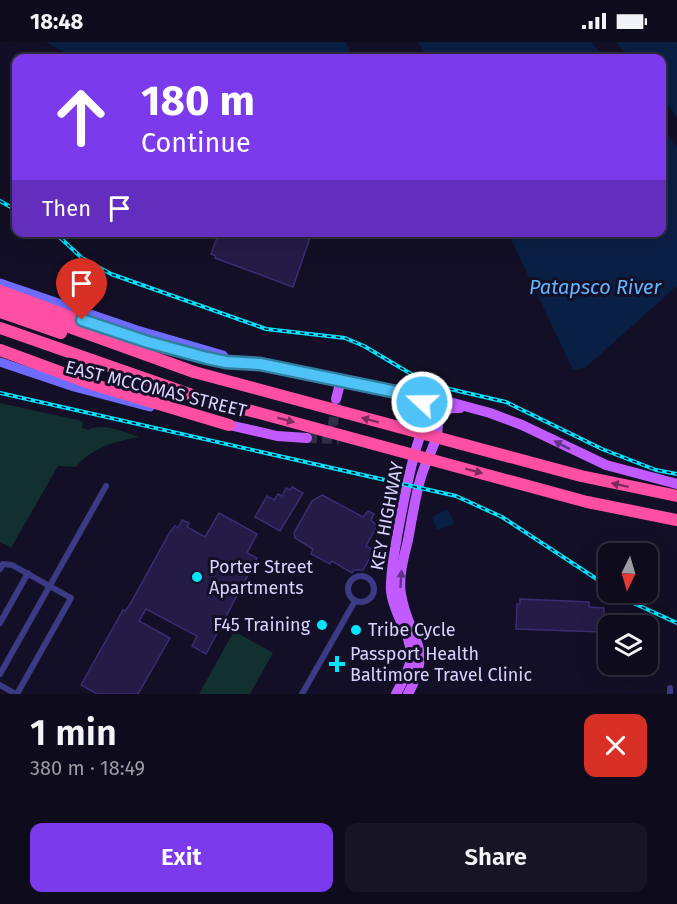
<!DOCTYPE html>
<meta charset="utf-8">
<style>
:root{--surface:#0e0b1c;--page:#171425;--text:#f1f3f6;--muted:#9b9ba3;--line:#2e2b3b;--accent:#7c3aed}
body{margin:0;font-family:"Fira Sans",sans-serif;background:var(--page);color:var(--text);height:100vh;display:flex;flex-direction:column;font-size:22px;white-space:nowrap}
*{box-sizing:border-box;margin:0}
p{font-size:20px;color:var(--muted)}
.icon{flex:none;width:33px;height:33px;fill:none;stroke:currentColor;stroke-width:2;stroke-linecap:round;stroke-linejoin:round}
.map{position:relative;height:652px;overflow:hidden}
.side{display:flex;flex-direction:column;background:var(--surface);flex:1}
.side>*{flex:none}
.top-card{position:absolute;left:12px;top:12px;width:654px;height:183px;border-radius:12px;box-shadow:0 6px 24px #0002,0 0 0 2px var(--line);background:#7c3aed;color:#fff;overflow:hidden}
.needle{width:39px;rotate:185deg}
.buttons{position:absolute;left:598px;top:501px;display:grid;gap:12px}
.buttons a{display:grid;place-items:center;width:60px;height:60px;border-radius:12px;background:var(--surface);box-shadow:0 6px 24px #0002,0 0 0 2px var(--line);font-size:30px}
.pin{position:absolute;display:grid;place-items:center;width:51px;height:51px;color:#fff;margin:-62px -26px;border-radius:50% 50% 50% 0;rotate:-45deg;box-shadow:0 0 6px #0007}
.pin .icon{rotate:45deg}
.me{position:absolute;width:66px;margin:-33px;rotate:291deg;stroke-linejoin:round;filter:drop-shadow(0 0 4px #0008)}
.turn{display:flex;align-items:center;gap:21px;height:126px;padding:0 30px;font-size:27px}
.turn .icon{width:78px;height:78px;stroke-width:2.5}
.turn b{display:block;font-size:42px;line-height:51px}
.then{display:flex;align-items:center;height:57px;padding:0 30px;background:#0003;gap:12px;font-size:22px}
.round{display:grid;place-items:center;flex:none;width:63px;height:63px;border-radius:12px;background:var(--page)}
.summary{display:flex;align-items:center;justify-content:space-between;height:102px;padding:0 30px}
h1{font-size:36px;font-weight:600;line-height:45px}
.cta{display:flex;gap:12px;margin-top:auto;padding:12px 30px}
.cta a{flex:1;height:69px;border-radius:12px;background:var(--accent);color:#fff;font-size:24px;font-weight:600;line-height:69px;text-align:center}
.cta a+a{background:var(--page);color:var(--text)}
.status{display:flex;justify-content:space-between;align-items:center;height:42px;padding:0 30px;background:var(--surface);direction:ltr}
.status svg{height:16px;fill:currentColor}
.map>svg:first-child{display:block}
.green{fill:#12302f}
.water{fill:#0a1f44}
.pier{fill:#130f26}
.building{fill:#241b47;stroke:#3b2d73;stroke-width:1.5}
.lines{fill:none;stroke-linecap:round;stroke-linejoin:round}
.primary-tunnel{stroke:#312d47;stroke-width:10;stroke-dasharray:10 5;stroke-linecap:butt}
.street{stroke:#3d3a85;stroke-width:6}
.secondary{stroke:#6f6bff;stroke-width:9}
.primary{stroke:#c25bff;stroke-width:10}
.highway{stroke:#ff4fa3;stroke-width:12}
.rail-casing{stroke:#00e5ff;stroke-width:4}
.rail{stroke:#130f26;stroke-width:1.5;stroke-dasharray:4.5;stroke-linecap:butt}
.highway-bridge{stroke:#ff4fa3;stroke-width:12}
.oneway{fill:#7d2c5e}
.oneway2{fill:#623188}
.route-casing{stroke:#337fa1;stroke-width:15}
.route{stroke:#4fc3f7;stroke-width:10}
.poi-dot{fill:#00e5ff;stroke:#130f26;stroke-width:2}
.labels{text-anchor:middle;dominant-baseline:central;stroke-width:6;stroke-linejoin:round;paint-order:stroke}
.street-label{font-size:18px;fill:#d9d4ff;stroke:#130f26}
.poi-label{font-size:18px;fill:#d9d4ff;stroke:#130f26;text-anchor:start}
.water-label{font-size:20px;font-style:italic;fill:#62b6ff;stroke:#130f26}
</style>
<div class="status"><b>18:48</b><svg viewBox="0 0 49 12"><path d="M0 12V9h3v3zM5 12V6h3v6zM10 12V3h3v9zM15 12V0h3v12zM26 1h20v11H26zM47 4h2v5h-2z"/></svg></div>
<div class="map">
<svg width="677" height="652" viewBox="0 0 677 652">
<rect width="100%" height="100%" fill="#130f26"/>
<g class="green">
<path d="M0,361L78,378L83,380L82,386L88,388C101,380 125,390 139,395C116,399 91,406 76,425L58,424L11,506L0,500Z"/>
<polygon points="234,589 273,611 250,652 199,652"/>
</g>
<g class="water">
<polygon points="46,0 346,0 353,16 75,16"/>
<polygon points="418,0 677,0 677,244 586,325 573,328 508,191 662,190 662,16 426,16"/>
<polygon points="448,467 454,482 437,488 432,475"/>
</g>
<g class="pier">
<polygon points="591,0 616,0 630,16 605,16"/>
<polygon points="662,56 677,75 677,105 662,86"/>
</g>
<g class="building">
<polygon points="219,190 312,190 293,245 215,216 216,214 211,212"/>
<polygon points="292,445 303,451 280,489 255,475 267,454 274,458 278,452 282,454 286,446 290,448"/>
<polygon points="322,453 363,475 368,469 374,472 371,478 377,484 366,504 371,507 372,512 363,528 354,528 352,531 332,519 330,522 311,512 313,507 295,496 294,491 312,459"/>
<polygon points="219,471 257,492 247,511 257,516 206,612 192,604 197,594 146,567 139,579 170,596 138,652 97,652 81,643 123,568 125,569 129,564 170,490 175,484 178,486 182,478 189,481 187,485 205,495"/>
<polygon points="520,557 589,560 589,565 604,566 603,590 516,587 517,562 520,562"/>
</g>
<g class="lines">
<g class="primary-tunnel">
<polyline points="336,360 333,382 340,396"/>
<polyline points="307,396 339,397"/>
</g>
<g class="street">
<polyline points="0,527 3,522 12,523 71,556 17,652"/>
<circle cx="361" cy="547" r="13"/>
<polyline points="0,581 28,531"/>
<polyline points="0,632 106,444"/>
<polyline points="0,643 16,652"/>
<polyline points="302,652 355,559"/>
<polyline points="670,652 670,646"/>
</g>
<g class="secondary">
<polyline points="0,241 137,288 223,313"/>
<polyline points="0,320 74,345 150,365"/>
</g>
<g class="primary">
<polyline points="260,322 446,359 490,371 522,383 606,423 677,442"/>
<polyline points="336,357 341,338"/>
<polyline points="229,383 277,394 307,396"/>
<path d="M396,652C402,640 410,628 411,614C411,591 393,572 391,549C389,527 412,407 423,388C431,373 444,365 460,366"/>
<path d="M408,652C435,603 408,597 401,552C398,534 404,515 408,498C412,477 415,455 421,435C430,404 457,377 415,356"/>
</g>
<g class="highway">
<path d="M0,249C84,279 170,317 260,322"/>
<polyline points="0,260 194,330"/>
<polyline points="0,270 61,291"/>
<polyline points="0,286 189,352"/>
<polyline points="0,308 95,343 229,383"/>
</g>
<g class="rail-casing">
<g id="rail">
<polyline points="0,159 16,168"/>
<polyline points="54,190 82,216 111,232 266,287 345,296 364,304 428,342 506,360 602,407 656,428 677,432"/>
<polyline points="0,351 456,454 502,475 609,545"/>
<polyline points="609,550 677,581"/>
</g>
</g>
<use href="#rail" class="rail"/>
<g class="highway-bridge">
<polyline points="194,330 581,434 677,454"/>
<polyline points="189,352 587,460 677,478"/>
</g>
</g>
<defs><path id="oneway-solid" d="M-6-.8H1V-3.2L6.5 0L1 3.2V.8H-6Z" transform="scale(1.5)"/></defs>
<g class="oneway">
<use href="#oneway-solid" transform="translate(286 378) rotate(15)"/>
<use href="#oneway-solid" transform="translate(370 378) rotate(-165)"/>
<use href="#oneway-solid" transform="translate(474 429) rotate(15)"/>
<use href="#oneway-solid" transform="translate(620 443) rotate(-168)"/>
</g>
<g class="oneway2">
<use href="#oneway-solid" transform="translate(562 403) rotate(-153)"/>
<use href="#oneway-solid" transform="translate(401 537) rotate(-86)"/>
</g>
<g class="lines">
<g class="route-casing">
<polyline id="route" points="82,278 148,300 207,316 226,320 260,322 406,352 422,360"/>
</g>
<use href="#route" class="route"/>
</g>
<g class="poi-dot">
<circle cx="197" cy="535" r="6"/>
<circle cx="322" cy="583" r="6"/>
<circle cx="356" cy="588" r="6"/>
<path d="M334 613h6v6h6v6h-6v6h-6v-6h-6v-6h6z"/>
</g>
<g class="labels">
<g class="street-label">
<text transform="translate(156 347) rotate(14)">EAST MCCOMAS STREET</text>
<text transform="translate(387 474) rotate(-79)">KEY HIGHWAY</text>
</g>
<g class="poi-label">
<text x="209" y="525">Porter Street<tspan x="209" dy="21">Apartments</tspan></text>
<text x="310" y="583" text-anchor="end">F45 Training</text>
<text x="368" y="588">Tribe Cycle</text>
<text x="350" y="612">Passport Health<tspan x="350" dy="21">Baltimore Travel Clinic</tspan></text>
</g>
<g class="water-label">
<text x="595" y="245">Patapsco River</text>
</g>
</g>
</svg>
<div class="buttons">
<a><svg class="needle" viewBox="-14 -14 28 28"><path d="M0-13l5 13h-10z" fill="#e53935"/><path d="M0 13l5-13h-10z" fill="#9b9ba3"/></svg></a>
<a><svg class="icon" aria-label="layers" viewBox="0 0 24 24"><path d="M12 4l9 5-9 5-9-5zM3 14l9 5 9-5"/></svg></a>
</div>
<div class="pin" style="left:82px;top:278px;background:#d93025"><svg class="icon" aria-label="arrive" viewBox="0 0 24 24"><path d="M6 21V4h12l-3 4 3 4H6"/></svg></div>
<svg class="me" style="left:422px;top:360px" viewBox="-20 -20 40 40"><circle r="17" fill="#4fc3f7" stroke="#fff" stroke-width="3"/><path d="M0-11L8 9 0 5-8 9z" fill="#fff"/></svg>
<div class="top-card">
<div class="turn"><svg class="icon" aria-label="ahead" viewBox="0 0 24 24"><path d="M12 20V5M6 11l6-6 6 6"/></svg><div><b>180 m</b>Continue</div></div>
<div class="then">Then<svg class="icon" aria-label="arrive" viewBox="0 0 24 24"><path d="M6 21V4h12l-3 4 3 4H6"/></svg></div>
</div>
</div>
<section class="side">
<div class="summary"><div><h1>1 min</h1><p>380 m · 18:49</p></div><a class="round" style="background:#d93025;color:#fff"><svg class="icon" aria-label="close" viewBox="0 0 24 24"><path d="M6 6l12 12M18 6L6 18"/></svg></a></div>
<div class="cta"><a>Exit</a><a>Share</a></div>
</section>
